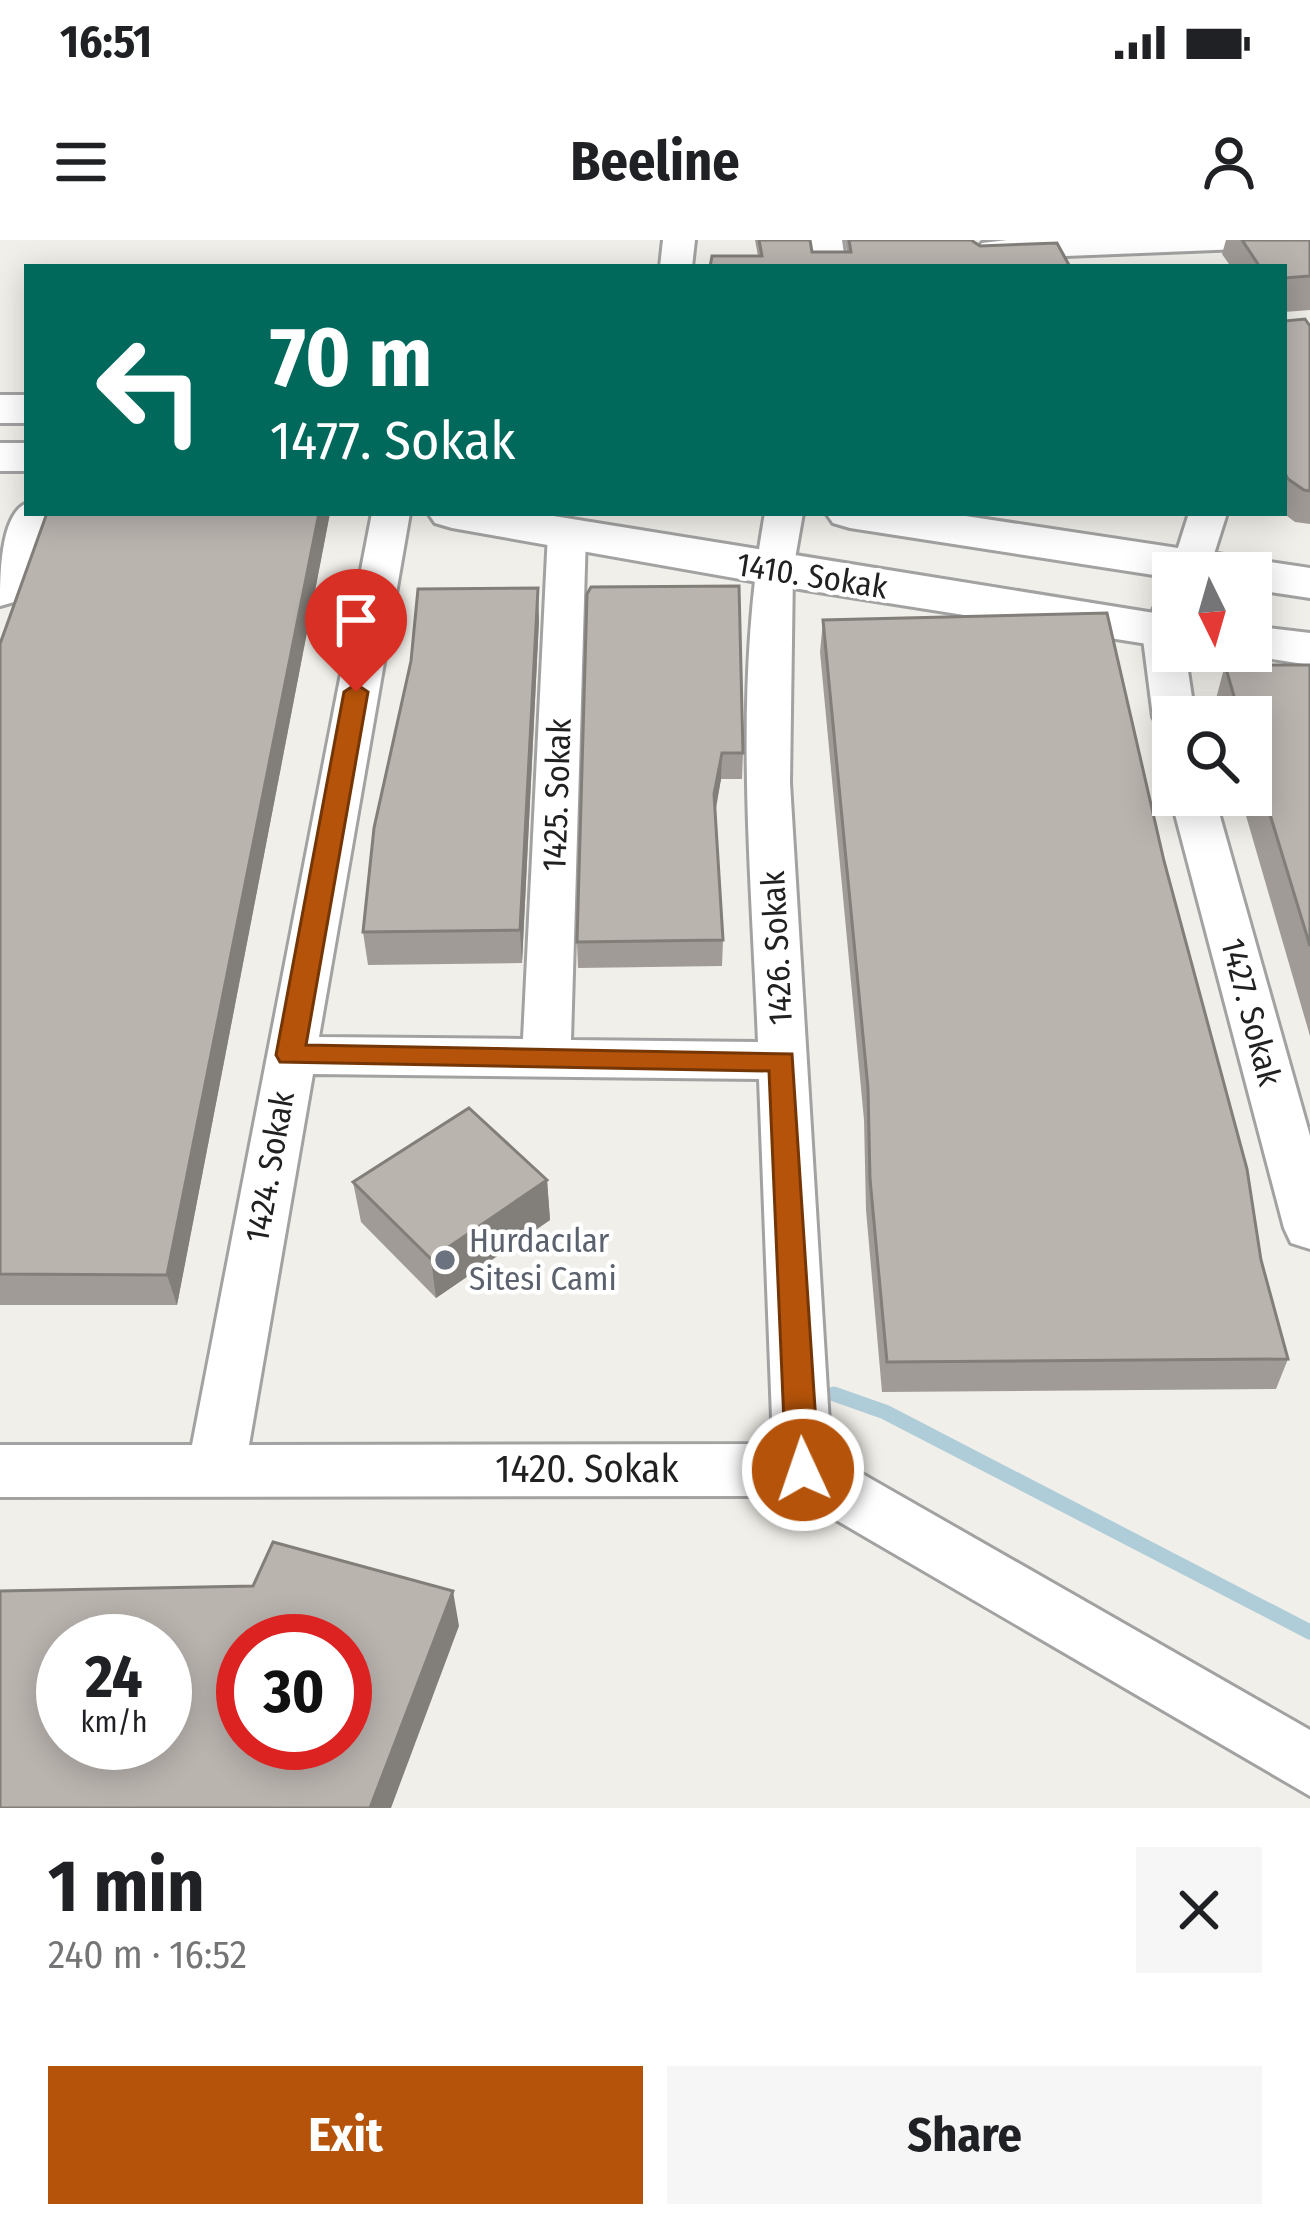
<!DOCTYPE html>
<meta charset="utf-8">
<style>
:root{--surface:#fff;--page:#f6f6f6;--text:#202124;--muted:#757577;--accent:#b45309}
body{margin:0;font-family:"Fira Sans Condensed",sans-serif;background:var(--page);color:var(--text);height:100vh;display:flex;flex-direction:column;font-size:45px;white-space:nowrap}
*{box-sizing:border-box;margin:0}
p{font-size:39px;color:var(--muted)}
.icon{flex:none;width:66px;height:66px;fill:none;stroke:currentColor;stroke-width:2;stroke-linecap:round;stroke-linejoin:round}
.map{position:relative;height:1568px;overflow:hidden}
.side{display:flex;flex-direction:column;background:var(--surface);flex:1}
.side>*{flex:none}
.top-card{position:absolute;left:24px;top:24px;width:1263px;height:252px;border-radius:0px;box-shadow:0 6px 30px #0003;background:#00695c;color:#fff;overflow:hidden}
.needle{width:78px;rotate:175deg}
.tools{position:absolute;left:1152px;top:312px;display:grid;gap:24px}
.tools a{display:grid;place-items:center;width:120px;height:120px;border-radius:0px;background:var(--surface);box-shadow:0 6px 30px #0003;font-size:60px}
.speed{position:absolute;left:36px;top:1374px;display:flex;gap:24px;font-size:60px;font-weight:700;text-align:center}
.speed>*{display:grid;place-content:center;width:156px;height:156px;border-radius:50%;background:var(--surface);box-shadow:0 6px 30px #0003;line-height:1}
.speed small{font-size:30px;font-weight:400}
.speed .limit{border:18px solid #d22;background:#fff;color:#111}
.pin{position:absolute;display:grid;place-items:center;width:102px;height:102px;color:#fff;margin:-123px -51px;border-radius:50% 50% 50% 0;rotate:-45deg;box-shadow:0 0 12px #0007}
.pin .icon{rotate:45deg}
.me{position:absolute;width:132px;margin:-66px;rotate:357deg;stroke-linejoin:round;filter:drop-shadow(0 0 9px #0008)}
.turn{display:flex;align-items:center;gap:42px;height:252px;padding:0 48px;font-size:54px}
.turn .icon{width:156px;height:156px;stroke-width:2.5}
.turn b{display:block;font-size:84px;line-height:102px}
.round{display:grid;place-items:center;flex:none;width:126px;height:126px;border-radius:0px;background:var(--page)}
.overview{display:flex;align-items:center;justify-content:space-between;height:204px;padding:0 48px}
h1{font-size:72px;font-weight:700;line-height:90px}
.button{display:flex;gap:24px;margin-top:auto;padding:24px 48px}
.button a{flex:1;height:138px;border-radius:0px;background:var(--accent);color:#fff;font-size:48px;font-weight:700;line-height:138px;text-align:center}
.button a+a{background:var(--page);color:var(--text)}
.status{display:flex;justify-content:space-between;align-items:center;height:84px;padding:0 60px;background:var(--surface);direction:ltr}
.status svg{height:33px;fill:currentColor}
header{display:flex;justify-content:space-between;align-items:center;height:156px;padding:0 48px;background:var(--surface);font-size:54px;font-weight:700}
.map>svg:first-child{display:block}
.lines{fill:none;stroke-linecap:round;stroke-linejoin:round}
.stream{stroke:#afcdd9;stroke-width:15}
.minor-casing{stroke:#a2a2a2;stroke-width:6}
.tertiary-casing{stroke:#a2a2a2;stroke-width:6}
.minor{fill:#fff;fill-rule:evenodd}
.tertiary{fill:#fff;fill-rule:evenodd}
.wall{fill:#a09b96}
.shaded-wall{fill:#827e7a}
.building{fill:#bab4af;stroke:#827e7a;stroke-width:3;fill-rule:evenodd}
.route{fill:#b45309;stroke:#753606;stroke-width:3}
.worship-dot{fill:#6b7280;stroke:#fff;stroke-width:4.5}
.labels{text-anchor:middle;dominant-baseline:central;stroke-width:9;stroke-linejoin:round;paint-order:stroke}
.street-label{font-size:33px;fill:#212121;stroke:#fff}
.worship-label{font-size:33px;fill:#5b616d;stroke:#fff;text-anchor:start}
.near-street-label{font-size:39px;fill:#212121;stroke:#fff}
</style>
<div class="status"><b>16:51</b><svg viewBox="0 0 49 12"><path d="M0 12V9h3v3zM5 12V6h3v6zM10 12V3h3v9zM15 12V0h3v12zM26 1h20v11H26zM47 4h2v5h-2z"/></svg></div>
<header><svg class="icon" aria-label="menu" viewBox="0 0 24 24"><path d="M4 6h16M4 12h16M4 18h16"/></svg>Beeline<svg class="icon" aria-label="person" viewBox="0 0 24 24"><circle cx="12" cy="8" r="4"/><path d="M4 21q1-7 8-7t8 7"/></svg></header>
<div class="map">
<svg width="1310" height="1568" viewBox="0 0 1310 1568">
<rect width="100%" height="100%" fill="#f1efe9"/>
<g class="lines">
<polyline class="stream" points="834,1154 885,1172 1310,1392"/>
<g class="minor-casing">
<g id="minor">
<polygon points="663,0 695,0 692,27 660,27"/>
<polygon points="810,0 842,0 846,27 814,27"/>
<polygon points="1256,0 1240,9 993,19 977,10 982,3 1007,0"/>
<path d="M27,263V273H50L19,354L14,362L0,366C0,336 0,274 27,263Z"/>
<path d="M372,273H410L319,797L523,799L548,293L554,285H580L586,293L571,800L758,802C751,628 733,446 765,273H803L793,330L790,543L831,1216L1310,1490V1556L795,1256L0,1257V1205H192ZM313,834L759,839L773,1204L249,1205Z"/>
<polygon points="1189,273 1227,273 1208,333 1173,333 1173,338 1170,333"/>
<polygon points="1173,355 1173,411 1185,411 1195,477 1173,477 1173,490 1159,486 1153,477 1142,391 1159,359"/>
<polygon points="1173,551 1173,555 1214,555 1310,896 1310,1009 1291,1003 1284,988 1170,555"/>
</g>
</g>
<g class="tertiary-casing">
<g id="tertiary">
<rect x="0" y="155" width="27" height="28"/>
<rect x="0" y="203" width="27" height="28"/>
<polygon points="428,273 535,273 1173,376 1173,408 774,345 452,288 435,283"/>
<polygon points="826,273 946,273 1310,328 1310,358 1251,349 1251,333 1173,333 1173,338 850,288 833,283"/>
<polygon points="1251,386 1310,393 1310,425 1233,413 1251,411"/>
</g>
</g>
<use href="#minor" class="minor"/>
<use href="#tertiary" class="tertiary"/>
</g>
<g class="wall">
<polygon points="755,0 810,0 812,12 847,12 845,0 971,0 980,6 1057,3 1070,27 710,27 712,16 758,16"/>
<polygon points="1226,0 1310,0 1310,70 1284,72 1284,27 1231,27 1222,14"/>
<polygon points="1284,81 1310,86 1310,284 1295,282 1283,273"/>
<polygon points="330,273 177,1065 0,1065 0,404"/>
<polygon points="591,347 743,513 742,539 721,539 715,570 723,700 722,726 578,728 577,702"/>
<polygon points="539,380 522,723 368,725 363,692"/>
<polygon points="823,380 1261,1020 1288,1119 1276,1149 882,1152 866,970 864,880 820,412"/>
<polygon points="1225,425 1310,425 1310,796 1240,555 1251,555 1251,477 1217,477 1214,466"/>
<polygon points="547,940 550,980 436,1058 361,982 353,942"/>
</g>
<g class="shaded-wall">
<polygon points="319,273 330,273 177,1065 167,1035"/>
<polygon points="538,348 539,380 522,723 520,690"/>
<polygon points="722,513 721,539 714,580 714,554"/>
<polygon points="547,940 550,980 436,1058 431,1019"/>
<polygon points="453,1351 459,1386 391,1568 370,1568"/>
</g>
<g class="building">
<polygon points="759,0 810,0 812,12 851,12 849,0 971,0 980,6 1057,3 1070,27 710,27 712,16 762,16"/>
<polygon points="1242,0 1310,0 1310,36 1284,38 1284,27 1260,27"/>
<polygon points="1305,79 1310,86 1310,251 1304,250 1288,239 1284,232 1284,81"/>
<polygon points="47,273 319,273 167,1035 0,1034 0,404"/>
<polygon points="739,346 743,513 722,513 714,554 723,700 577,702 587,354 591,347"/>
<polygon points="538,348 520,690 363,692 374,588 411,421 418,349"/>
<polygon points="1107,373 1164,621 1247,929 1261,1020 1288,1119 887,1122 870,939 868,848 823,380"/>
<polygon points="1225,425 1310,425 1310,706 1251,512 1251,477 1240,477"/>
<polygon points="469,868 547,940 431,1019 353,942"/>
<path d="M273,1302L453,1351L370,1568H0V1351L253,1346ZM63,1401H165V1503H63ZM243,1401H345V1503H243Z"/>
</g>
<polygon class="route" points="356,444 368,452 306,805 792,814 819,1230 814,1240 803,1244 791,1240 786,1230 769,831 280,822 276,815 344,452"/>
<circle class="worship-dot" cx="445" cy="1020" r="12"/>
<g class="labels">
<g class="street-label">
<text transform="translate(812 336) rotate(9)">1410. Sokak</text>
<text transform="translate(557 555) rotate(-88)">1425. Sokak</text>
<text transform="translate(777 708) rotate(-93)">1426. Sokak</text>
<text transform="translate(1251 772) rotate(75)">1427. Sokak</text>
<text transform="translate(270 927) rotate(-80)">1424. Sokak</text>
</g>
<g class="worship-label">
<text x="469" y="1001">Hurdacılar<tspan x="469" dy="38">Sitesi Cami</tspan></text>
</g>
<g class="near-street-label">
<text x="587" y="1229">1420. Sokak</text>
</g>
</g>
</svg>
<div class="tools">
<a><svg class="needle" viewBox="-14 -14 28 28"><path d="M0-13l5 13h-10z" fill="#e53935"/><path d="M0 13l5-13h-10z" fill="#757577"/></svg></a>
<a><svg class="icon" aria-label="search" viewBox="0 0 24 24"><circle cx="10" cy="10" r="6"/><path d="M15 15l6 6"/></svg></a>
</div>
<div class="speed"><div>24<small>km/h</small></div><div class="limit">30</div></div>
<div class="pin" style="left:356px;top:452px;background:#d93025"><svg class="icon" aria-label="arrive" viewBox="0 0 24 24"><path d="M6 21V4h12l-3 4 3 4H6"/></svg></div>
<svg class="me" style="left:803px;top:1230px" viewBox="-20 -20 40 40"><circle r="17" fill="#b45309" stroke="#fff" stroke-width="3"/><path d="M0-11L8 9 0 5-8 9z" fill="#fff"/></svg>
<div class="top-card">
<div class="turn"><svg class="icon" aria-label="left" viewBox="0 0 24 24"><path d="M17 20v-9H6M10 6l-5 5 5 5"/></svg><div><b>70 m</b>1477. Sokak</div></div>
</div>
</div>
<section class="side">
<div class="overview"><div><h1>1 min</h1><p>240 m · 16:52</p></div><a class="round"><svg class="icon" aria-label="close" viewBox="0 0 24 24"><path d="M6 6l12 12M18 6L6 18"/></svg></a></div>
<div class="button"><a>Exit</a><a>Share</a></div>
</section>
